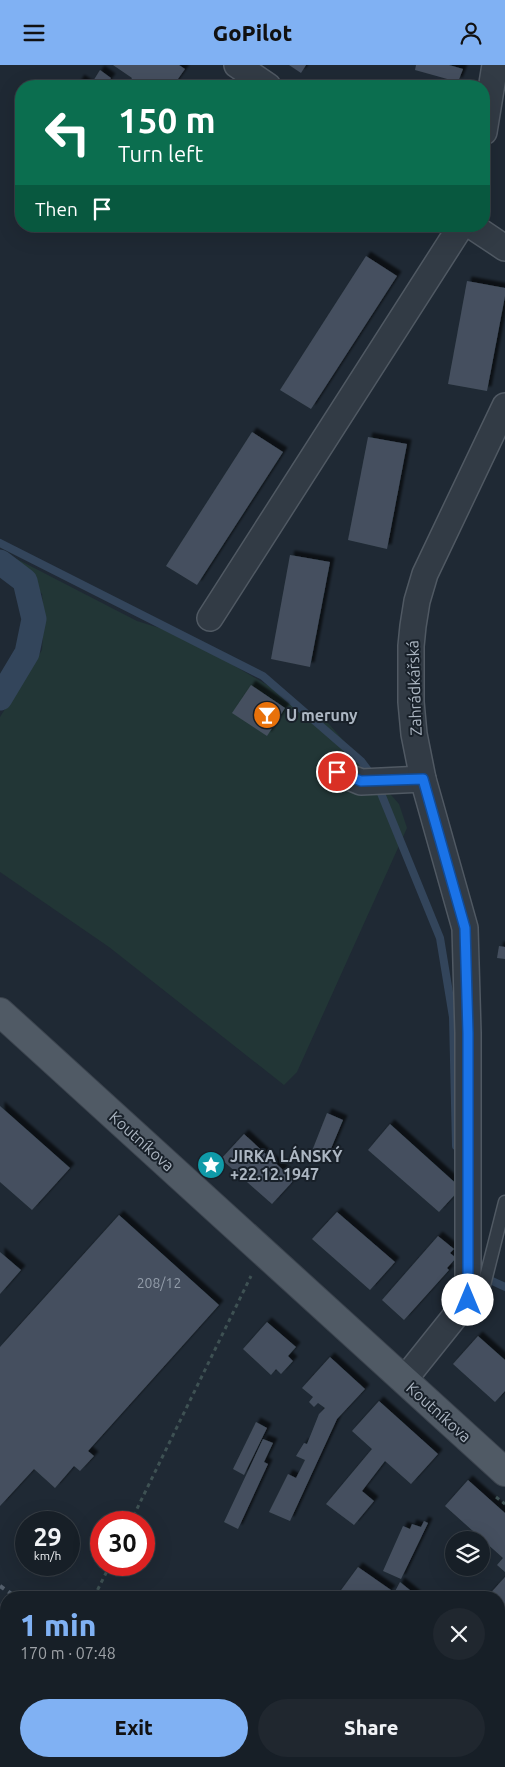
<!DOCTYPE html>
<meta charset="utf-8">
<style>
:root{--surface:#171f27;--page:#20272f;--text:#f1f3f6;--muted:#9ea2a7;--line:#363d44;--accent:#80b1f3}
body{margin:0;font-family:Ubuntu,sans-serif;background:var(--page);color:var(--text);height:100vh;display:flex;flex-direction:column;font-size:19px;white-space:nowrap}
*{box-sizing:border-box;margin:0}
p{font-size:16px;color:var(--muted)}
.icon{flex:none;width:28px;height:28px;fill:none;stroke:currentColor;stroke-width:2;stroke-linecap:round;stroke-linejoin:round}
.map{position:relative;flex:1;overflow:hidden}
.panel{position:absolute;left:0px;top:1526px;width:505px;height:176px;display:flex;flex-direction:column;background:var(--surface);border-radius:20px 20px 0 0;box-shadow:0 5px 20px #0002,0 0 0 1px var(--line)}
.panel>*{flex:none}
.guide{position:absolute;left:15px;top:15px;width:475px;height:152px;border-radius:20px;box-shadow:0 5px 20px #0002,0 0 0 1px var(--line);background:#0b6e4f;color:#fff;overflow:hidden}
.tools{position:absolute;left:445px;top:1466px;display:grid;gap:10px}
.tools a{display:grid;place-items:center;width:45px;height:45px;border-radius:50%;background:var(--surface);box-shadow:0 5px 20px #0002,0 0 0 1px var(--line);font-size:25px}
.speed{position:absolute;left:15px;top:1446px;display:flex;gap:10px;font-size:25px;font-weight:700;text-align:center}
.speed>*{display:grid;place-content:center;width:65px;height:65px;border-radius:50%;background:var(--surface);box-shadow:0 5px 20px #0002,0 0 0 1px var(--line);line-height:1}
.speed small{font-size:12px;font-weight:400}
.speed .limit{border:8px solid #d22;background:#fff;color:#111}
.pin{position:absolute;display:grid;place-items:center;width:42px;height:42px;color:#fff;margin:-21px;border:2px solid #fff;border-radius:50%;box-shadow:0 1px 5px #0007}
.me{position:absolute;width:55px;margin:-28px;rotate:0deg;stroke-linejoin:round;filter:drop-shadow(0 0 4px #0008)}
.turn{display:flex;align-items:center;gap:18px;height:105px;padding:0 20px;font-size:22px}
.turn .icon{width:65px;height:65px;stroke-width:2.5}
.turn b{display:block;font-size:35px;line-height:42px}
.then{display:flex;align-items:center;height:48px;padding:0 20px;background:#0003;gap:10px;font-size:19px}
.round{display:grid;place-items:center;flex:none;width:52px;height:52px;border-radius:26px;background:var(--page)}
.headline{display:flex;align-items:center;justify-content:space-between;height:85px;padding:0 20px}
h1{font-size:30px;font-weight:800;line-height:38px;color:var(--accent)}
.primary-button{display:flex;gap:10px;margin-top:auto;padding:10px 20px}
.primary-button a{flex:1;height:58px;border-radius:30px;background:var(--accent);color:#111;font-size:20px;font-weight:800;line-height:58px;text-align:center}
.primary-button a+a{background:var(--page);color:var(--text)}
header{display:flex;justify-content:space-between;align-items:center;height:65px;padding:0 20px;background:var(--accent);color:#111;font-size:22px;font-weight:800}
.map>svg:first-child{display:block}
.park{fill:url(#park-tufts)}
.pitch{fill:#223636}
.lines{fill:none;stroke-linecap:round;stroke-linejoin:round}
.stream{stroke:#33455b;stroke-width:8}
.canal{stroke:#33455b;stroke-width:25}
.building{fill:#45505e;filter:url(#shadow)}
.service-casing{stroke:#505963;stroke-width:15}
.minor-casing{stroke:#505963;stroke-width:28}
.primary-casing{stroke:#3c444e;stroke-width:30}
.path{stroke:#3e5153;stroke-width:3;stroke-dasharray:4 4;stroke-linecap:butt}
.service{stroke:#323b45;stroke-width:12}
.minor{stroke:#323b45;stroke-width:25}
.primary{stroke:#505a65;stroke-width:28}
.rail{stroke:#545f6c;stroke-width:4;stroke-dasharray:5 5;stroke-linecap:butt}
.route-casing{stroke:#114b97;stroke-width:12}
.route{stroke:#1a73e8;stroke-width:9}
.labels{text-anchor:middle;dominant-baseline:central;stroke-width:4;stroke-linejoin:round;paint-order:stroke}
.number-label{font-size:14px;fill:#929ca9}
.street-label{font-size:16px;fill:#acb6c2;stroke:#182029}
.poi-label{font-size:16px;font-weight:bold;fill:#acb6c2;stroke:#182029;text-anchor:start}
</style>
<header><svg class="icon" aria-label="menu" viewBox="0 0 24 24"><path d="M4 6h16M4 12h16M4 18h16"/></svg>GoPilot<svg class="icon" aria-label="person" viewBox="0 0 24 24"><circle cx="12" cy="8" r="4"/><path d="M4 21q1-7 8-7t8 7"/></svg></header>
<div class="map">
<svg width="505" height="1702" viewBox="0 0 505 1702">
<defs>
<pattern id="park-tufts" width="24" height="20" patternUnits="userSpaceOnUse" patternTransform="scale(1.25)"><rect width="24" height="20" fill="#223636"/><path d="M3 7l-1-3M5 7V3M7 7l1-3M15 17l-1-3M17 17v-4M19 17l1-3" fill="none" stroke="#3f5151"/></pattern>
<filter id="shadow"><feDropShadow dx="4.5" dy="-4.5" stdDeviation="1" flood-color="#0009"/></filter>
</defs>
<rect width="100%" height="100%" fill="#1f2934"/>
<polygon class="park" points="0,1544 6,1549 6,1585 0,1587"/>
<polygon class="pitch" points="11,491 137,556 182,570 284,630 329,659 399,739 407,763 297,1007 284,1020 109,882 0,807 0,652 42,585 44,554 42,529"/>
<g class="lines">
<g class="stream">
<polyline points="0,478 263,611 361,696 367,704"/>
<polyline points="378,721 440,873 453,952 456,1081"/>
<polyline points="490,1215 505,1222"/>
</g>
<polyline class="canal" points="0,497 25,516 34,554 27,588 0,633"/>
</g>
<g class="building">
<polygon points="113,0 179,0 185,4 173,21 127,21 132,13"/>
<polygon points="289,0 306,0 301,8"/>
<polygon points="416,0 449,0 463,4 458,17 415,5"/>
<polygon points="100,5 111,13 105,21 76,21 80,14 90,21"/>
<polygon points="366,191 397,211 311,344 280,325"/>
<polygon points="467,216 505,223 505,231 487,326 448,319"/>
<polygon points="252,367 283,387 197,520 166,501"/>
<polygon points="368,372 407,379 387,484 348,475"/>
<polygon points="290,490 330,497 310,602 271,594"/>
<polygon points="251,620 285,643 267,671 232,648"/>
<polygon points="499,881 505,882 505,894 497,893"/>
<polygon points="0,1041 70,1103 32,1145 0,1117"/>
<polygon points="327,1048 343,1055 325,1098 310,1091"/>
<polygon points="390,1059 461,1123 439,1147 368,1085"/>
<polygon points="244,1069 294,1115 272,1139 221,1094"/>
<polygon points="337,1147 395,1197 370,1225 312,1174"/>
<polygon points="119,1150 219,1240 88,1386 94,1391 80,1406 74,1401 55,1423 34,1404 0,1441 0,1282"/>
<polygon points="438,1171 454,1184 450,1188 456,1193 447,1203 449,1205 404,1255 382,1235"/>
<polygon points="0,1187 21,1205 0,1229"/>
<polygon points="267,1257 296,1282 288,1291 293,1296 281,1309 276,1304 271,1310 243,1284"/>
<polygon points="478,1271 505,1295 505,1326 495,1337 453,1299"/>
<polygon points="330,1292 365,1324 337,1354 290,1456 269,1447 288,1409 296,1413 305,1395 296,1391 304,1378 307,1379 319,1349 325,1343 318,1338 314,1342 309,1337 313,1332 302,1323"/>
<polygon points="379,1336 438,1389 411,1419 385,1396 362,1426 374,1436 354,1460 326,1439 372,1384 352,1366"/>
<polygon points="256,1357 267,1363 244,1410 233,1404"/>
<polygon points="263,1374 273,1378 264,1397 268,1399 238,1464 224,1457"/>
<polygon points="468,1415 505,1448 505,1507 497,1500 503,1493 445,1441"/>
<polygon points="424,1456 428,1458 401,1514 383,1506 403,1461 410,1464 412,1459 421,1462"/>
<polygon points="358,1502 391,1525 385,1532 336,1532"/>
<polygon points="505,1512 505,1551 499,1545 499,1532 487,1532"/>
<polygon points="400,1517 416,1530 414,1532 392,1532"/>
<polygon points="367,1696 435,1696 443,1702 375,1702"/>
</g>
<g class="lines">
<g class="service-casing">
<polyline id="service" points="468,1235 482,1228 505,1137"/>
</g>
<g class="minor-casing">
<g id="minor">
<polyline points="237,0 268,21"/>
<polyline points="484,67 495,0"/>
<polyline points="472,161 505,183"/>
<polyline points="210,553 461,161"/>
<polyline points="337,707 361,717 423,714"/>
<polyline points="404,1315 468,1235 468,968 465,863 423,714 414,669 411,637 411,581 413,561 417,536 425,509 505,341"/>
<polyline points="0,1661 6,1664"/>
</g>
</g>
<g class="primary-casing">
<polyline id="primary" points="0,947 505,1407"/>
</g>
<g class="path">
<polyline points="496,1432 505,1439"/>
<polyline points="130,1458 251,1211"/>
<polyline points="94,1532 110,1500"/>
</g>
<use href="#service" class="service"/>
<use href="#minor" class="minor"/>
<use href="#primary" class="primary"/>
<g class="rail">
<polyline points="0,1521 16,1532"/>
<polyline points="248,1696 256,1702"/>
</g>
</g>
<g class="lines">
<g class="route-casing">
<polyline id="route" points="337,707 361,716 423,714 465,863 468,968 468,1235"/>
</g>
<use href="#route" class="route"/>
</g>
<defs>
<g id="bar-disc" transform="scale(1.4375)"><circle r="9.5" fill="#e8710a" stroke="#182029"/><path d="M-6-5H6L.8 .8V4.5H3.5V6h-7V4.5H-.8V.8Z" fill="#fff"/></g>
<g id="sight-disc" transform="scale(1.4375)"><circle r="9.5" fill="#0f9aa8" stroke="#182029"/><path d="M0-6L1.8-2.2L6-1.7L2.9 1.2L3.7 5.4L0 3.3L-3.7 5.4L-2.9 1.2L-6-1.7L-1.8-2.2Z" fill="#fff"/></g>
</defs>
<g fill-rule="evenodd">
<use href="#bar-disc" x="267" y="650"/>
<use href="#sight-disc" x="211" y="1100"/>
</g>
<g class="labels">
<g class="number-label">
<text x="159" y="1218">208/12</text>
</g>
<g class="street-label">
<text transform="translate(414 623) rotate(-92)">Zahrádkářská</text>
<text transform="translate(142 1076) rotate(42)">Koutníkova</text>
<text transform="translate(439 1347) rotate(42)">Koutníkova</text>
</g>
<g class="poi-label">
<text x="286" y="650">U meruny</text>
<text x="230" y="1091">JIRKA LÁNSKÝ<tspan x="230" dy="18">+22.12.1947</tspan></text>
</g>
</g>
</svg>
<div class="tools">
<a><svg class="icon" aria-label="layers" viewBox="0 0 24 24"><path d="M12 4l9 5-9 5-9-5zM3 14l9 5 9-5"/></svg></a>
</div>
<div class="speed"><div>29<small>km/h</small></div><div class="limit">30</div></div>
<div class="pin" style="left:337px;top:707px;background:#d93025"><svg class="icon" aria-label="arrive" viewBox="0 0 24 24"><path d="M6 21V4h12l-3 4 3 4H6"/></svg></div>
<svg class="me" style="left:468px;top:1235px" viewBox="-20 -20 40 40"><circle r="19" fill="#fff"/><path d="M0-13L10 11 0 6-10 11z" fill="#1a73e8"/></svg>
<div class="guide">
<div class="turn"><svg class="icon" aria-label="left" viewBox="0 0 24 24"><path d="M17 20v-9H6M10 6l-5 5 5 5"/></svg><div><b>150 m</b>Turn left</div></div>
<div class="then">Then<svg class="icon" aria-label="arrive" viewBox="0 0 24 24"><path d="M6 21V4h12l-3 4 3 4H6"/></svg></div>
</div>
<section class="panel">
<div class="headline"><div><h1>1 min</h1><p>170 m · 07:48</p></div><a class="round"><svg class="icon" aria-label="close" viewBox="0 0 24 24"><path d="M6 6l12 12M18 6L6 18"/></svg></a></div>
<div class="primary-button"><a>Exit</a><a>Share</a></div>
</section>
</div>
